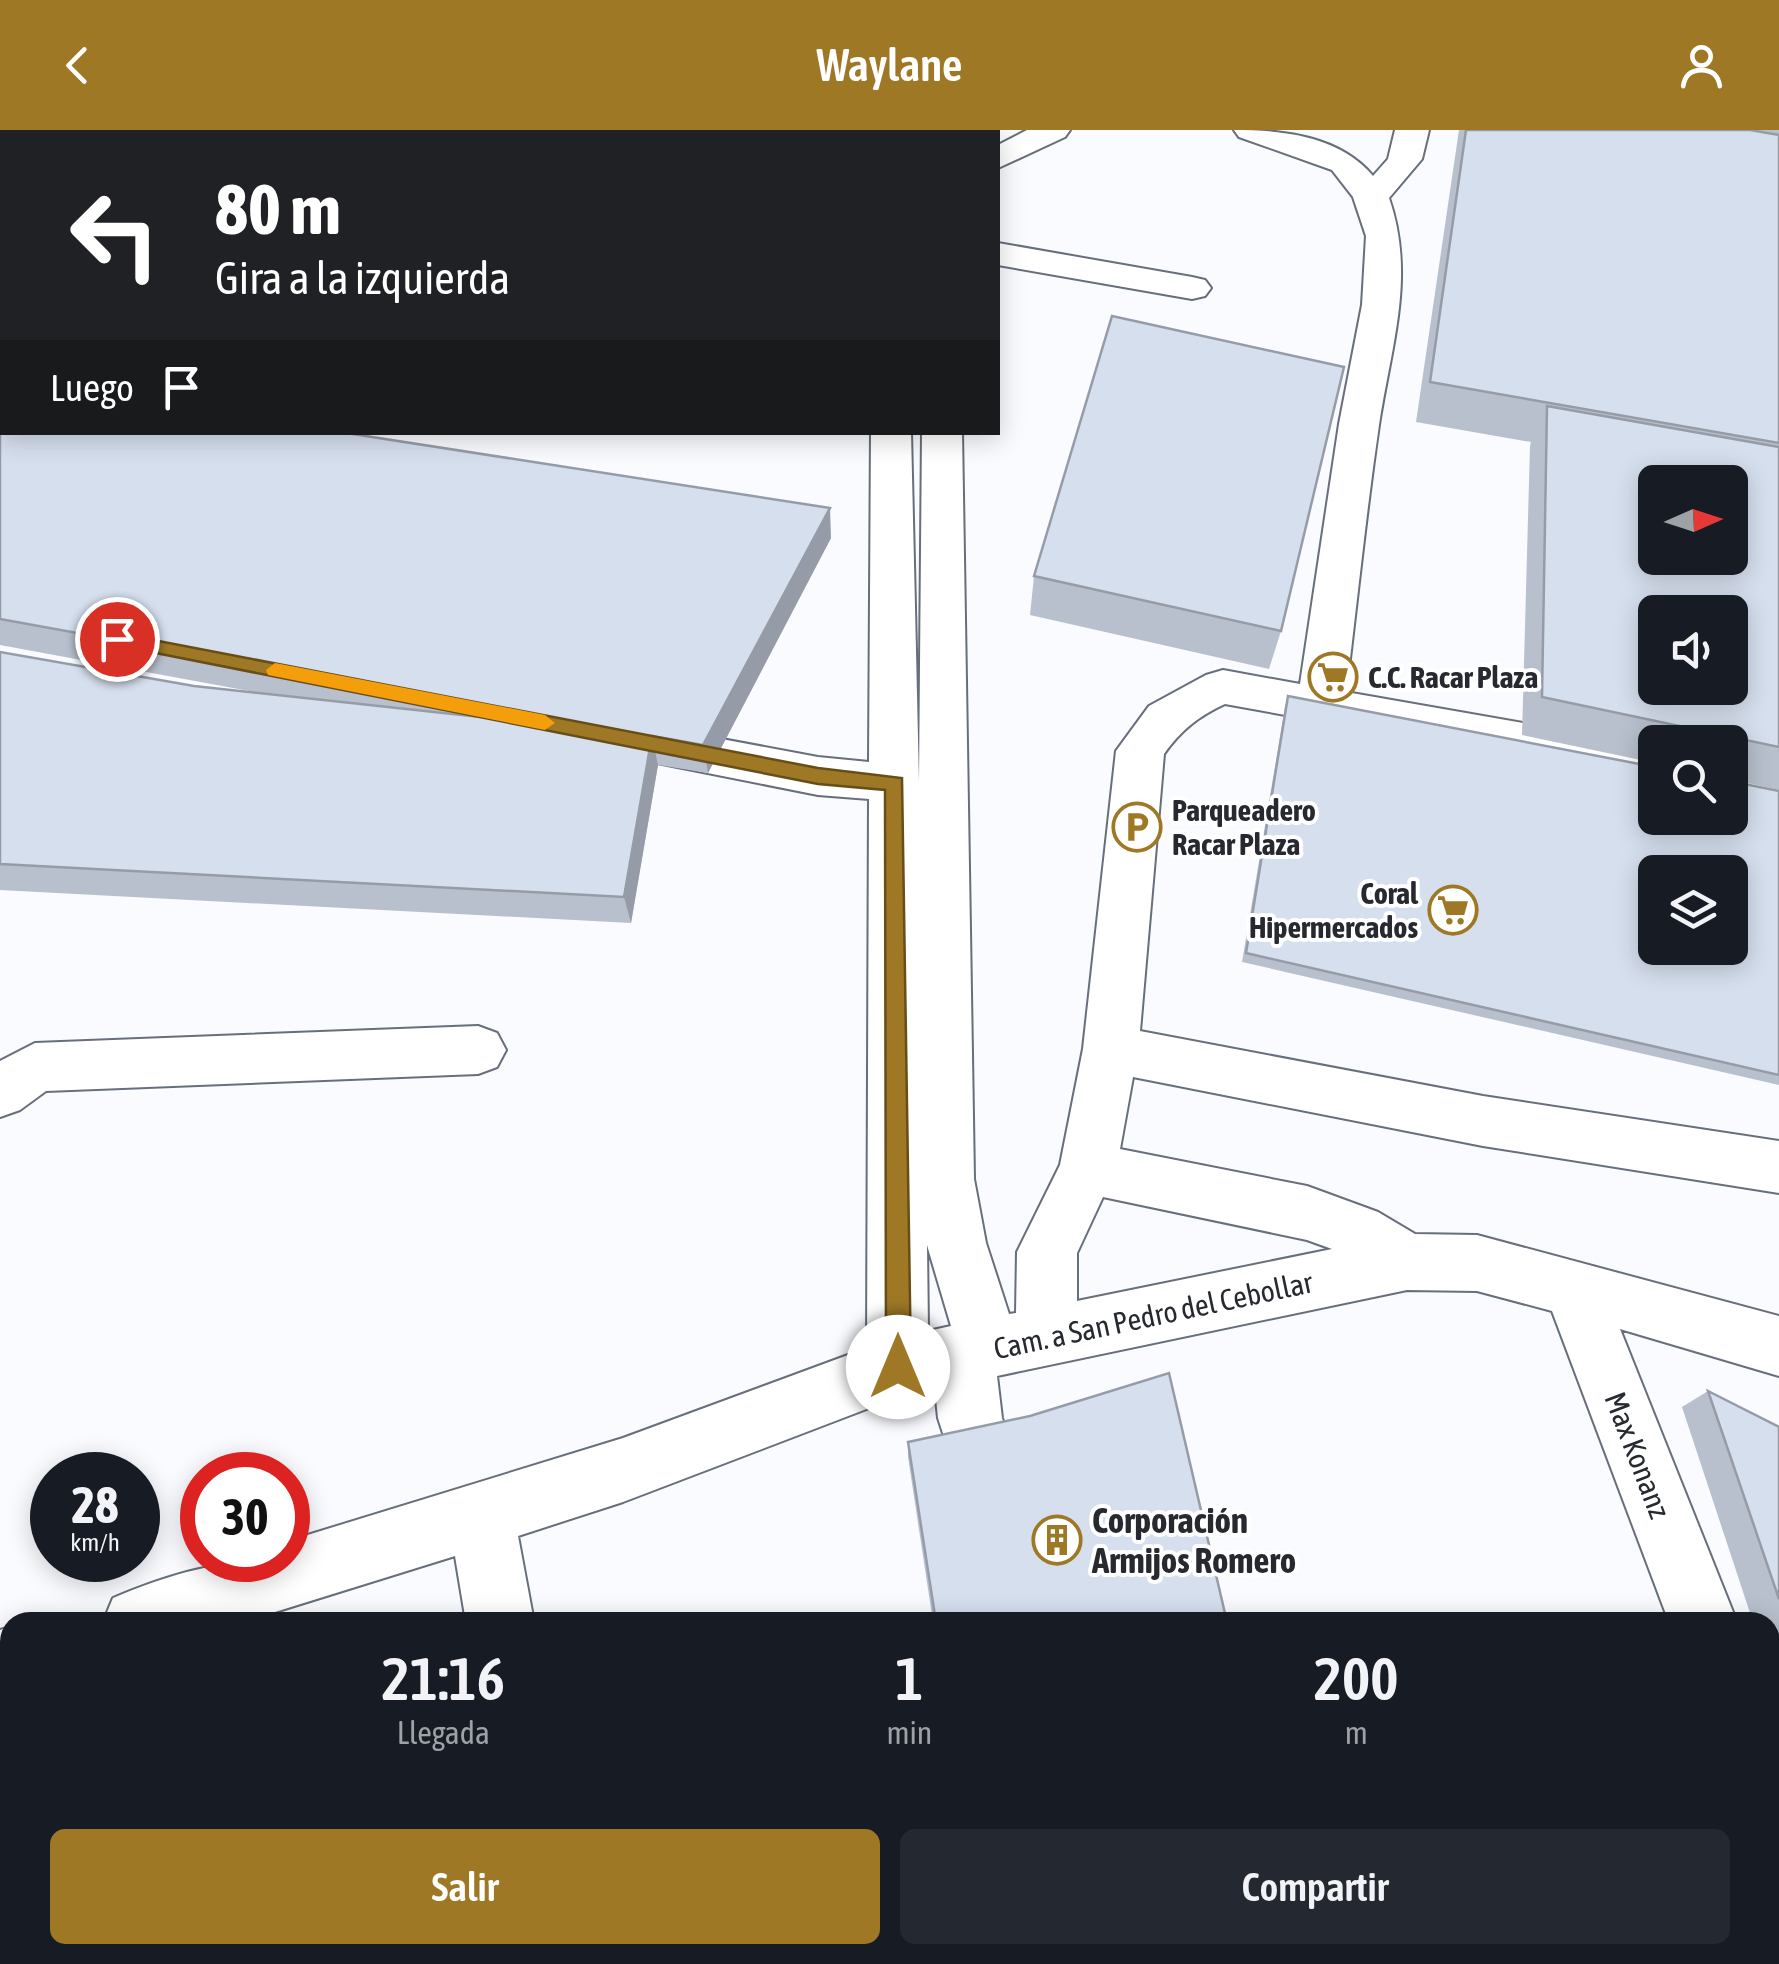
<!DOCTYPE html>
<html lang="es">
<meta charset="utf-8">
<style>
:root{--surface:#171b24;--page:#242831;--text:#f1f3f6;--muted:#9ea1a6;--accent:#9e7825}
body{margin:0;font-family:"Asap Condensed",sans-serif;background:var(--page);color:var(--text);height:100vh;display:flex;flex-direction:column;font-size:38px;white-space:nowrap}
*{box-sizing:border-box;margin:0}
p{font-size:32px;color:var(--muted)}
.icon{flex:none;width:55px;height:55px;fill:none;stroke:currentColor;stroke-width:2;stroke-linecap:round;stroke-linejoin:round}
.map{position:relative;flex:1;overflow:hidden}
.side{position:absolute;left:0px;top:1482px;width:1780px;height:352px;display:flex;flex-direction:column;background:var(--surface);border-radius:30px 30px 0 0;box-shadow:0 5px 25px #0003}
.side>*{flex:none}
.guide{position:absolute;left:0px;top:0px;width:1000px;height:305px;box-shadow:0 5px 25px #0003;background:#202124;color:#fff;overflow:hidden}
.needle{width:65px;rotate:87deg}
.fabs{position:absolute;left:1638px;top:335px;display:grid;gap:20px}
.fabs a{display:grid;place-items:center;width:110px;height:110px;border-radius:15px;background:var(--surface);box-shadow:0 5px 25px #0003;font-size:50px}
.speed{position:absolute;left:30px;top:1322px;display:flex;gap:20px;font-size:50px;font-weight:700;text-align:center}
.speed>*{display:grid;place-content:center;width:130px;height:130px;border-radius:50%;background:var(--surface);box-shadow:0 5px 25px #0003;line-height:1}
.speed small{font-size:25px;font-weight:400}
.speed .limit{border:15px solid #d22;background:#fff;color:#111}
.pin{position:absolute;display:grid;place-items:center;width:85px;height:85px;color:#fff;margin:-42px;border:5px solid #fff;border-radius:50%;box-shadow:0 2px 10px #0007}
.me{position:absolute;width:110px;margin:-55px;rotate:0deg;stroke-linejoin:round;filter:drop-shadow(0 0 8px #0008)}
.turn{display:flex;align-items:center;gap:35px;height:210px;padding:0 50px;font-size:45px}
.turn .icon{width:130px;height:130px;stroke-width:2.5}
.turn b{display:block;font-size:70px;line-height:85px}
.then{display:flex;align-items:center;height:95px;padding:0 50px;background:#0003;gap:20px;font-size:38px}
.eta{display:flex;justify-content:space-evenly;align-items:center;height:170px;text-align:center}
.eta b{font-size:60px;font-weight:600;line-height:70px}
.cta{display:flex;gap:20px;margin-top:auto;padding:20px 50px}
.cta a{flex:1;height:115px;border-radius:15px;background:var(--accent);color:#fff;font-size:40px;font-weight:600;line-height:115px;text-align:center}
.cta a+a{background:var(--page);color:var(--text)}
header{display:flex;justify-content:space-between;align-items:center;height:130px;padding:0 50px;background:var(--accent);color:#fff;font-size:45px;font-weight:600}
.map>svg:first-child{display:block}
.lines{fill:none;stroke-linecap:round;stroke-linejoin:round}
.minor-casing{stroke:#676f7c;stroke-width:4}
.minor{fill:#fff;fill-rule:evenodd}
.wall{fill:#b8c0cd}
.shaded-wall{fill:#969ca7}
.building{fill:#d6dfee;stroke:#969ca7;stroke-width:2.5;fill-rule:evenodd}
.route{fill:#9e7825;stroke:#674e18;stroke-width:2.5}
.slow{fill:#f59e0b}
.labels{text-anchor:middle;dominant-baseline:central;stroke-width:8;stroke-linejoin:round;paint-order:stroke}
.poi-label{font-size:30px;font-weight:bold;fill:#26292f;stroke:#fff;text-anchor:start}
.street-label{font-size:30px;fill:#26292f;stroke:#fff}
.near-poi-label{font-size:35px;font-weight:bold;fill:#26292f;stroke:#fff;text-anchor:start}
</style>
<header><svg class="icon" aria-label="back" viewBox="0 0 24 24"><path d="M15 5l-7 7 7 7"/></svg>Waylane<svg class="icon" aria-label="person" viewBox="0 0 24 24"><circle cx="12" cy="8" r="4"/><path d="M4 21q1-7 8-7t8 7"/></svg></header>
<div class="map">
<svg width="1779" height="1834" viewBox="0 0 1779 1834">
<rect width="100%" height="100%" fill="#f9fbfe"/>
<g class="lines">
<g class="minor-casing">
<g id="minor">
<polygon points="1027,0 1070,0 1065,7 998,38 998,15"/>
<path d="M1234,0C1283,0 1340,6 1373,46L1388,29L1395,0H1429L1422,29L1389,68C1416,146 1391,216 1379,295C1366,383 1357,473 1346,562L1655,616V652L1225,574C1199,586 1181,600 1164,624L1140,901L1483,966L1779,1011V1063L1483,1016L1133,947L1120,1019L1307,1056L1378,1082L1415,1104L1477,1105L1779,1186V1246L1620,1199L1737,1492H1669L1552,1181L1477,1161L1407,1160L997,1246L1002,1288L1029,1372L1019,1395L996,1405L973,1395L938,1288L935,1259L898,1267L623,1372L518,1406L534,1492H466L455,1426L243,1492H103L113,1468C175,1442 220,1430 288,1430V1411L623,1308L867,1218L869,669L818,665L642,630L625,625L618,612L625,599L642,594L818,627L869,632L871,302H911L919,652L922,302H962L974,1049L986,1113L1009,1184L1016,1183L1017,1122L1060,1035L1083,919L1116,621L1149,576L1206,545L1223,540L1300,554L1339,294L1362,175L1366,106L1353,67L1332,40L1239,7ZM1103,1067L1307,1110L1332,1119L1077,1171V1123ZM927,1115L951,1196L928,1201Z"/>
<polygon points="998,113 1192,147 1205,150 1211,158 1205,166 1192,169 998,135"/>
<polygon points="478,896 497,903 506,920 497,937 478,944 46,961 20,980 0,987 0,931 35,913"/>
<polygon points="10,1497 10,1567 0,1570 0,1500"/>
<polygon points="1770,1629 1779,1633 1779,1724 1770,1721"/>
<polygon points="520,1825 596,1825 598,1834 522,1834"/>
</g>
</g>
<use href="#minor" class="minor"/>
</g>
<g class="wall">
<polygon points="1459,0 1779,0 1779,660 1730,649 1730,612 1655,612 1655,633 1522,605 1530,316 1531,312 1416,292"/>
<polygon points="0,250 831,408 708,643 658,635 631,793 0,760 0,522 194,556 266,564 0,515"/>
<polygon points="1034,446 1281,501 1269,539 1030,485"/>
<polygon points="1288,566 1779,661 1779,955 1242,832 1285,577"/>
<polygon points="1708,1261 1779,1297 1779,1573 1770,1545 1770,1492 1753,1492 1682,1277"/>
<polygon points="1030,1286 1227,1492 933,1492 908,1327 908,1312"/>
</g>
<g class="shaded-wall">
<polygon points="830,378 831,408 708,643 703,615"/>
<polygon points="652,606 658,635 631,793 624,767"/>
</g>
<g class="building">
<polygon points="1466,0 1750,0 1779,5 1779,313 1430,252"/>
<polygon points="1112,186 1344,237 1281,501 1034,446"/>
<polygon points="0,250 2,250 2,302 340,302 830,378 703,615 652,606 624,767 0,734 0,522 194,556 628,603 0,489"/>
<path d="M1547,276L1779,317V617L1542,567ZM1655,352H1730V428H1655ZM1655,482H1730V558H1655Z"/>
<path d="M1288,566L1655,637V688H1730V651L1779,661V945L1246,823ZM1655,742H1730V818H1655Z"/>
<polygon points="1169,1243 1227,1492 936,1492 908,1312 1030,1286"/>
<polygon points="1708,1261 1779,1297 1779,1469"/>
<polygon points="987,1825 1305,1825 1307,1834 989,1834"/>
</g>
<polygon class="route" points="117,503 818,638 902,648 911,1237 908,1246 898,1250 889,1246 886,1237 885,660 818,654 110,514 110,505"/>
<polygon class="slow" points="275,533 545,585 555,593 545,600 268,545 266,540"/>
<defs>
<g id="supermarket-ring" transform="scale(2.5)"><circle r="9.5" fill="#fff" stroke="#9e7825" stroke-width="1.5"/><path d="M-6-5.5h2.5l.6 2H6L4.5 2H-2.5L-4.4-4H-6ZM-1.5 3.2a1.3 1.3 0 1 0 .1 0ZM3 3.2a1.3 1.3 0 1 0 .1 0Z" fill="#9e7825"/></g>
<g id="parking-ring" transform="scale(2.5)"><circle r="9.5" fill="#fff" stroke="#9e7825" stroke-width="1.5"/><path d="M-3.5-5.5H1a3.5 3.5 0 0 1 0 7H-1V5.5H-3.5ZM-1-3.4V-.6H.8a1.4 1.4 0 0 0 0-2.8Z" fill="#9e7825"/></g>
<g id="building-ring" transform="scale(2.5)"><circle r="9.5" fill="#fff" stroke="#9e7825" stroke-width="1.5"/><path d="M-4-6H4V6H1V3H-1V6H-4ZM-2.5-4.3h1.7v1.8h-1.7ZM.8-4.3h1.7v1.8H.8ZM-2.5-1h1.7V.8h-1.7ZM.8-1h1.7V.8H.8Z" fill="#9e7825"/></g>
</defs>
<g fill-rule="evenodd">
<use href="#supermarket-ring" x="1333" y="547"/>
<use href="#parking-ring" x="1137" y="697"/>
<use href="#supermarket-ring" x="1453" y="780"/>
<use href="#building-ring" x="1057" y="1410"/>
</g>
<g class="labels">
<g class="poi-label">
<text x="1368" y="547">C.C. Racar Plaza</text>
<text x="1172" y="680">Parqueadero<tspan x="1172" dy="34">Racar Plaza</tspan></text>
<text x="1418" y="763" text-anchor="end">Coral<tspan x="1418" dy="34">Hipermercados</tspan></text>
</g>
<g class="street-label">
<text transform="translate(1153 1185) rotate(-12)">Cam. a San Pedro del Cebollar</text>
<text transform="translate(1638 1325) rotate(69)">Max Konanz</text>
</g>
<g class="near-poi-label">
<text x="1092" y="1390">Corporación<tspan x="1092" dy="40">Armijos Romero</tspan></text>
</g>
</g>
</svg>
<div class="fabs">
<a><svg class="needle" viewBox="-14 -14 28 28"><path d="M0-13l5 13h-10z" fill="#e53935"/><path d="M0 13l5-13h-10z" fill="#9ea1a6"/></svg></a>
<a><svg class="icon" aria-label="sound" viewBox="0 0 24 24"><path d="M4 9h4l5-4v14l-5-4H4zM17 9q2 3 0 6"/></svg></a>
<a><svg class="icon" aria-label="search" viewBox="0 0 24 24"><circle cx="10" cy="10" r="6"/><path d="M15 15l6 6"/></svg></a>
<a><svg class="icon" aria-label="layers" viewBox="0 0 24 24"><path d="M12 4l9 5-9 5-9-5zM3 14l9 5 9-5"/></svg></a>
</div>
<div class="speed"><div>28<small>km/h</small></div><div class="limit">30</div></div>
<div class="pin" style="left:117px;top:509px;background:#d93025"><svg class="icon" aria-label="arrive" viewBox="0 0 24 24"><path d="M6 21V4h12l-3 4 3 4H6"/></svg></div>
<svg class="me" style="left:898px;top:1237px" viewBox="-20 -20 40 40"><circle r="19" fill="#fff"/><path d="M0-13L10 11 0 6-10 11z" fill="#9e7825"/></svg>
<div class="guide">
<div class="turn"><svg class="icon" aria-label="left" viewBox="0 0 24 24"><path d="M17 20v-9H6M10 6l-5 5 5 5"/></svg><div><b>80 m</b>Gira a la izquierda</div></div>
<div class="then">Luego<svg class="icon" aria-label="arrive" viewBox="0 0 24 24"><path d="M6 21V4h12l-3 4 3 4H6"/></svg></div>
</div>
<section class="side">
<div class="eta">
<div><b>21:16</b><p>Llegada</p></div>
<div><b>1</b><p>min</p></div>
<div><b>200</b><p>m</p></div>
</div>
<div class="cta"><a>Salir</a><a>Compartir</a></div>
</section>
</div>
